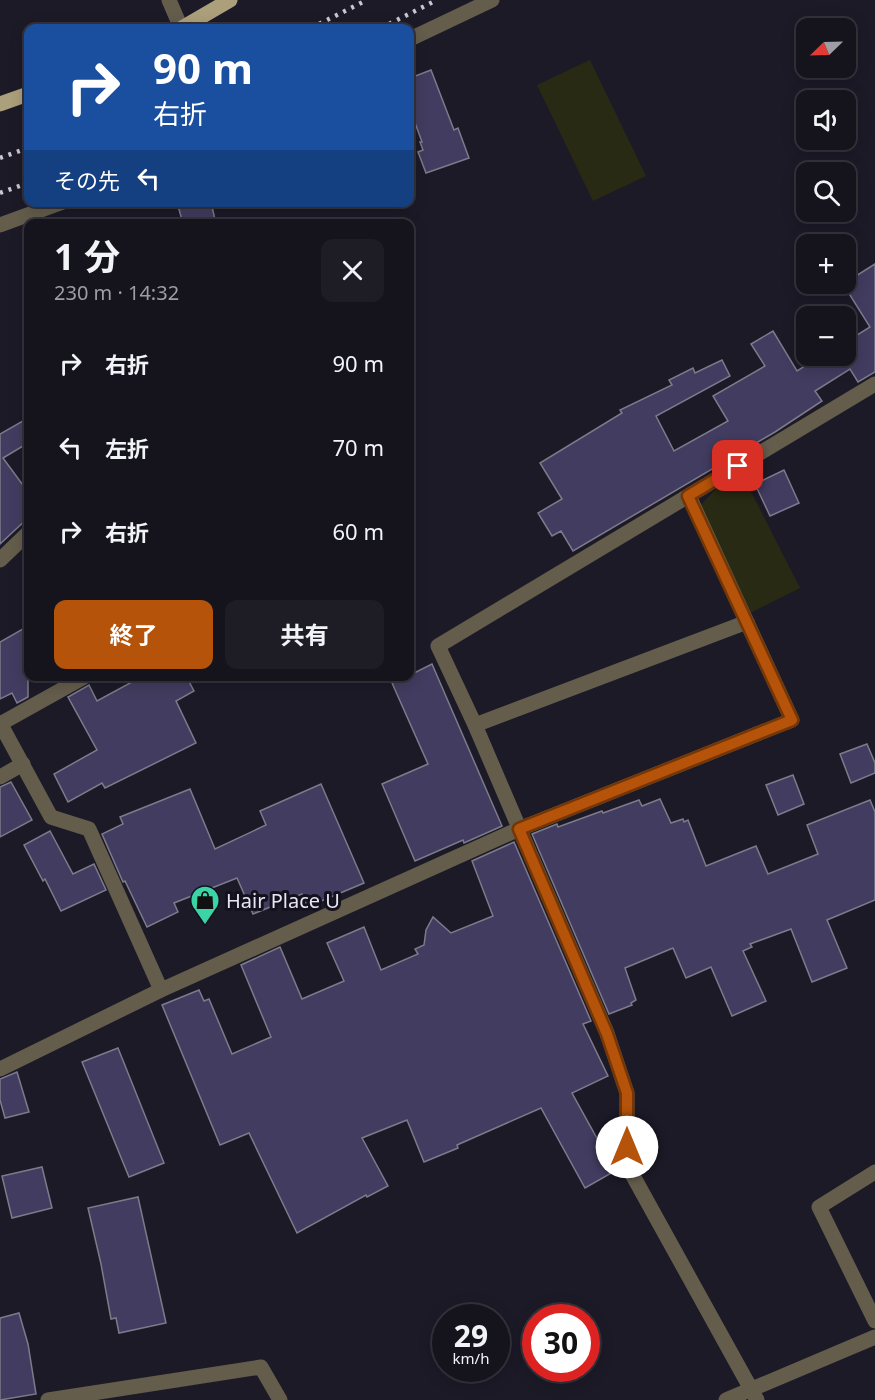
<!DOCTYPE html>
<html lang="ja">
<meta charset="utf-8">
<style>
:root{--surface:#15141d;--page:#1e1d26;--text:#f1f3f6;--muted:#9d9ea4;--line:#34333b;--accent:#b45309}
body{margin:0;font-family:"Noto Sans","Noto Sans JP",sans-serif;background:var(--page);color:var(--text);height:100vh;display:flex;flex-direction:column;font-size:22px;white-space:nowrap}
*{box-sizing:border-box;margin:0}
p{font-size:20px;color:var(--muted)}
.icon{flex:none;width:33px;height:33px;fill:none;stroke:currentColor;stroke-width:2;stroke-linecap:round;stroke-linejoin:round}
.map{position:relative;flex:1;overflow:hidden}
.drawer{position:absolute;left:24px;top:219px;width:390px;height:462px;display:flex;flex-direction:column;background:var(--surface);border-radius:12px;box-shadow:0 3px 15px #0003,0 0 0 2px var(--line)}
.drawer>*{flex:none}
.guide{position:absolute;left:24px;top:24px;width:390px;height:183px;border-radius:12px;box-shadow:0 3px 15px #0003,0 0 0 2px var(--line);background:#1a4fa0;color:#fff;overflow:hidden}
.needle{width:39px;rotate:247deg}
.controls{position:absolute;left:796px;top:18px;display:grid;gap:12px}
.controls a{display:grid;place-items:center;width:60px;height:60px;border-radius:12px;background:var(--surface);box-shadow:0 3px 15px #0003,0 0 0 2px var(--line);font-size:30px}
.speed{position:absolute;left:432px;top:1304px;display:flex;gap:12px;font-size:30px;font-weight:700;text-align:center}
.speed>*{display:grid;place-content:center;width:78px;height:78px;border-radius:50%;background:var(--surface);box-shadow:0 3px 15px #0003,0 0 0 2px var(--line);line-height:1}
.speed small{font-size:15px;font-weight:400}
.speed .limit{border:9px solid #d22;background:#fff;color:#111}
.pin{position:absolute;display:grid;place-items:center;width:51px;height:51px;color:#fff;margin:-26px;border-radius:12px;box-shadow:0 3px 9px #0006}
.me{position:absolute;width:66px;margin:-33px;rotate:0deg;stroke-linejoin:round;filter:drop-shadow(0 0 4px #0008)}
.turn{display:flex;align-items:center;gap:21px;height:126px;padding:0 30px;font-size:27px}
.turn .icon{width:78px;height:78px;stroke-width:2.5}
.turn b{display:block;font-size:42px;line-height:51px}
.then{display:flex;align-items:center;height:57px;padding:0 30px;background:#0003;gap:12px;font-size:22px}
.round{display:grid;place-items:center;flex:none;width:63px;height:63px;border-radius:12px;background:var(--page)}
.summary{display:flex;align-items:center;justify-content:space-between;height:102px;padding:0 30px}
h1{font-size:36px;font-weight:700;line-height:45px}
.button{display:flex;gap:12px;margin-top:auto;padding:12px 30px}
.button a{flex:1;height:69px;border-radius:12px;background:var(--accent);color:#fff;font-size:24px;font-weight:700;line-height:69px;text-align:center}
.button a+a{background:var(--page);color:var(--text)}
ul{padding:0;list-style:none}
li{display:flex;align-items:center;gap:18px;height:84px;padding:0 30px}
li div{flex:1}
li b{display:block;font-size:22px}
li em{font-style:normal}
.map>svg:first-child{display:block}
.green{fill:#292a13}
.building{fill:#423c60;stroke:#7d7b8b;stroke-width:1.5}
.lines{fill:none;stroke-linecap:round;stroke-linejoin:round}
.minor{stroke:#645d4c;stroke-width:15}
.major{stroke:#ac9f7b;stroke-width:15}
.rail{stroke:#c9c7d2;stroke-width:4.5;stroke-dasharray:3 6;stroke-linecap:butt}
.route-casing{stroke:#753606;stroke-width:15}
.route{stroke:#b45309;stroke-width:10}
.labels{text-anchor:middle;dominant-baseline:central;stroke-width:6;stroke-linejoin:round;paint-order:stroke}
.poi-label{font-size:20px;fill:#e7e5ef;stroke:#13111e;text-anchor:start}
</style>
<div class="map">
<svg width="875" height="1400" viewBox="0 0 875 1400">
<rect width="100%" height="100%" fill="#1c1a27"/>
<g class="green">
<polygon points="590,60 646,176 593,201 537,85"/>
<polygon points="738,466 800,588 744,616 696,510"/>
</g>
<g class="building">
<polygon points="431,70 454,130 458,128 469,158 426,173 418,152 423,150 420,142 422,142 410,109 410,78"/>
<polygon points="177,202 211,202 216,224 183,224"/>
<polygon points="875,264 875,372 858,382 850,369 815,391 822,401 775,432 573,551 561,531 552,536 538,513 562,499 540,463 622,413 620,410 672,385 669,380 693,368 695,373 722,360 730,376 656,416 674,451 728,421 713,396 765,366 751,344 773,331 797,371 821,356 846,356 846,342 870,327 843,284"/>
<polygon points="28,418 28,443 3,458 28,492 28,518 0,544 0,434"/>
<polygon points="784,470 799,503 770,516 755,484"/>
<polygon points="28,626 28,697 17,703 12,693 0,699 0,642"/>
<polygon points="432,664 502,826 464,843 463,840 415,861 382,784 428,764 392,683 410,676 410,675"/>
<polygon points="143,676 186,676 194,691 176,701 196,743 105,788 102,783 68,802 54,774 97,750 68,697 89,685 97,701"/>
<polygon points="867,744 875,763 875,773 851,783 840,754"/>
<polygon points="793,775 804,804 778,815 766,785"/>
<polygon points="11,782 32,820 0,837 0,787"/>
<polygon points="321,784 364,883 307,907 302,894 253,914 237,878 174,903 178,912 147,927 125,881 123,882 102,834 123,824 120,817 190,789 215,849 266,825 260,811"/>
<polygon points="660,799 671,823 683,819 684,822 688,820 706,866 756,846 768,874 818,854 807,825 870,800 875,812 875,900 827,920 847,968 812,982 791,929 750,944 752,947 743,951 766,1001 732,1016 711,967 686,978 673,948 625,968 636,1000 631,1003 632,1005 609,1014 532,834 557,824 558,827 602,811 603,813 639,800 642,806"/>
<polygon points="50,831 73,874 94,864 106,890 61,911 45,879 43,881 24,845"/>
<polygon points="514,842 591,1021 583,1024 608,1076 572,1093 615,1171 585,1188 541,1108 457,1145 458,1148 424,1162 407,1120 362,1138 388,1186 367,1197 366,1195 297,1233 249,1133 220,1145 162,1005 199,990 204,1001 209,999 232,1054 271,1037 241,965 280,947 302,999 344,981 327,943 364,927 381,970 418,954 415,949 424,945 426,930 433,917 451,933 493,916 472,861"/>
<polygon points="118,1048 164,1163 129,1177 82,1062"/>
<polygon points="17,1072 29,1112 5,1118 0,1100 0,1079"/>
<polygon points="42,1167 52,1208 12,1218 2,1176"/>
<polygon points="138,1197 166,1323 119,1333 116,1318 111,1319 101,1264 88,1208"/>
<polygon points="19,1313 28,1344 36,1394 0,1400 0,1318"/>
</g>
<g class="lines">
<g class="minor">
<polyline points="169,0 181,28"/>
<polyline points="410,39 492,0"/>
<polyline points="0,225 63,202"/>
<polyline points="0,560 28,533"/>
<polyline points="0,723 51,817 89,829 161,990"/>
<polyline points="0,724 86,676"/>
<polyline points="475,725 747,622"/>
<polyline points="0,777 23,764"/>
<polyline points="0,1069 161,990 519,829 792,720 689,496"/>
<polyline points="875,1172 819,1207 875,1321"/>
<polyline points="48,1400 261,1367 280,1400"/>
<polyline points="726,1400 875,1337"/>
<polyline points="757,1400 627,1165 627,1093 607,1033 475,725 438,646 875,384"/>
</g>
<g class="major">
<polyline points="182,28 230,0"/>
<polyline points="0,104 28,94"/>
</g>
<g class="rail">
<polyline points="311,28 367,0"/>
<polyline points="381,28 437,0"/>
<polyline points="0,158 28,148"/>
<polyline points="0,193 28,183"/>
</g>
</g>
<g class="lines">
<g class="route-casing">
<polyline id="route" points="627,1147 627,1093 607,1034 519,829 792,720 688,496 738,466"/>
</g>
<use href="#route" class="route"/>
</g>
<defs>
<g id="shop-pin" transform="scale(1.5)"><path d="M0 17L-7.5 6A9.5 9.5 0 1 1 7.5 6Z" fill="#3ad4a5" stroke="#13111e"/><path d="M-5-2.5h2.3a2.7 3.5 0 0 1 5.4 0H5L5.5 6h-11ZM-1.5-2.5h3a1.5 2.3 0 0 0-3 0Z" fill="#111"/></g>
</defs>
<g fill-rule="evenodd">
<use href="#shop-pin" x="205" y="900"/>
</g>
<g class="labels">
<g class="poi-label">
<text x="226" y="900">Hair Place U</text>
</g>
</g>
</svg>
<div class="controls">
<a><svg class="needle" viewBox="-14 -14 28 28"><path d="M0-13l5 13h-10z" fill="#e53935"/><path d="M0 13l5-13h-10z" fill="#9d9ea4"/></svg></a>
<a><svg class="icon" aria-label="sound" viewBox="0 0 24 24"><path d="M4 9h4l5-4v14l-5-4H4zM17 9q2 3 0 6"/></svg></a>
<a><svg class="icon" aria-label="search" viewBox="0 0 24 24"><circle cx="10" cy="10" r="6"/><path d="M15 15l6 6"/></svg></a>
<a>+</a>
<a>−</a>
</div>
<div class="speed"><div>29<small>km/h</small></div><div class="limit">30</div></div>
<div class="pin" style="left:738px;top:466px;background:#d93025"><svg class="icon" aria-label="arrive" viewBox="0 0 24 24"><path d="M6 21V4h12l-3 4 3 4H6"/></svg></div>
<svg class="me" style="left:627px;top:1147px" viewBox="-20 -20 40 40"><circle r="19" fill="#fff"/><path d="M0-13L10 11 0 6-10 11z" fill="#b45309"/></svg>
<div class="guide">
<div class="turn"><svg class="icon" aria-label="right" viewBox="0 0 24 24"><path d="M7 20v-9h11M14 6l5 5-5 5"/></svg><div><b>90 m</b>右折</div></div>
<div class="then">その先<svg class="icon" aria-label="left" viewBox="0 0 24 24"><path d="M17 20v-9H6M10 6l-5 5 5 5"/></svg></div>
</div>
<section class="drawer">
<div class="summary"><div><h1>1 分</h1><p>230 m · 14:32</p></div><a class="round"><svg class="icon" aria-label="close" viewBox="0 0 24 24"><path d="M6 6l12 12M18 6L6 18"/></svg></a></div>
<ul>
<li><svg class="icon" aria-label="right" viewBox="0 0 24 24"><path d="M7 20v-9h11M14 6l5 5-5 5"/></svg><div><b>右折</b></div><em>90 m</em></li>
<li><svg class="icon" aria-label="left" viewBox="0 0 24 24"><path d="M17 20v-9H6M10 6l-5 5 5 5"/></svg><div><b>左折</b></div><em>70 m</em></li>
<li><svg class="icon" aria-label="right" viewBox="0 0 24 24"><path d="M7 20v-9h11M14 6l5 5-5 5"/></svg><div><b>右折</b></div><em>60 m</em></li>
</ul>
<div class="button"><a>終了</a><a>共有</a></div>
</section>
</div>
